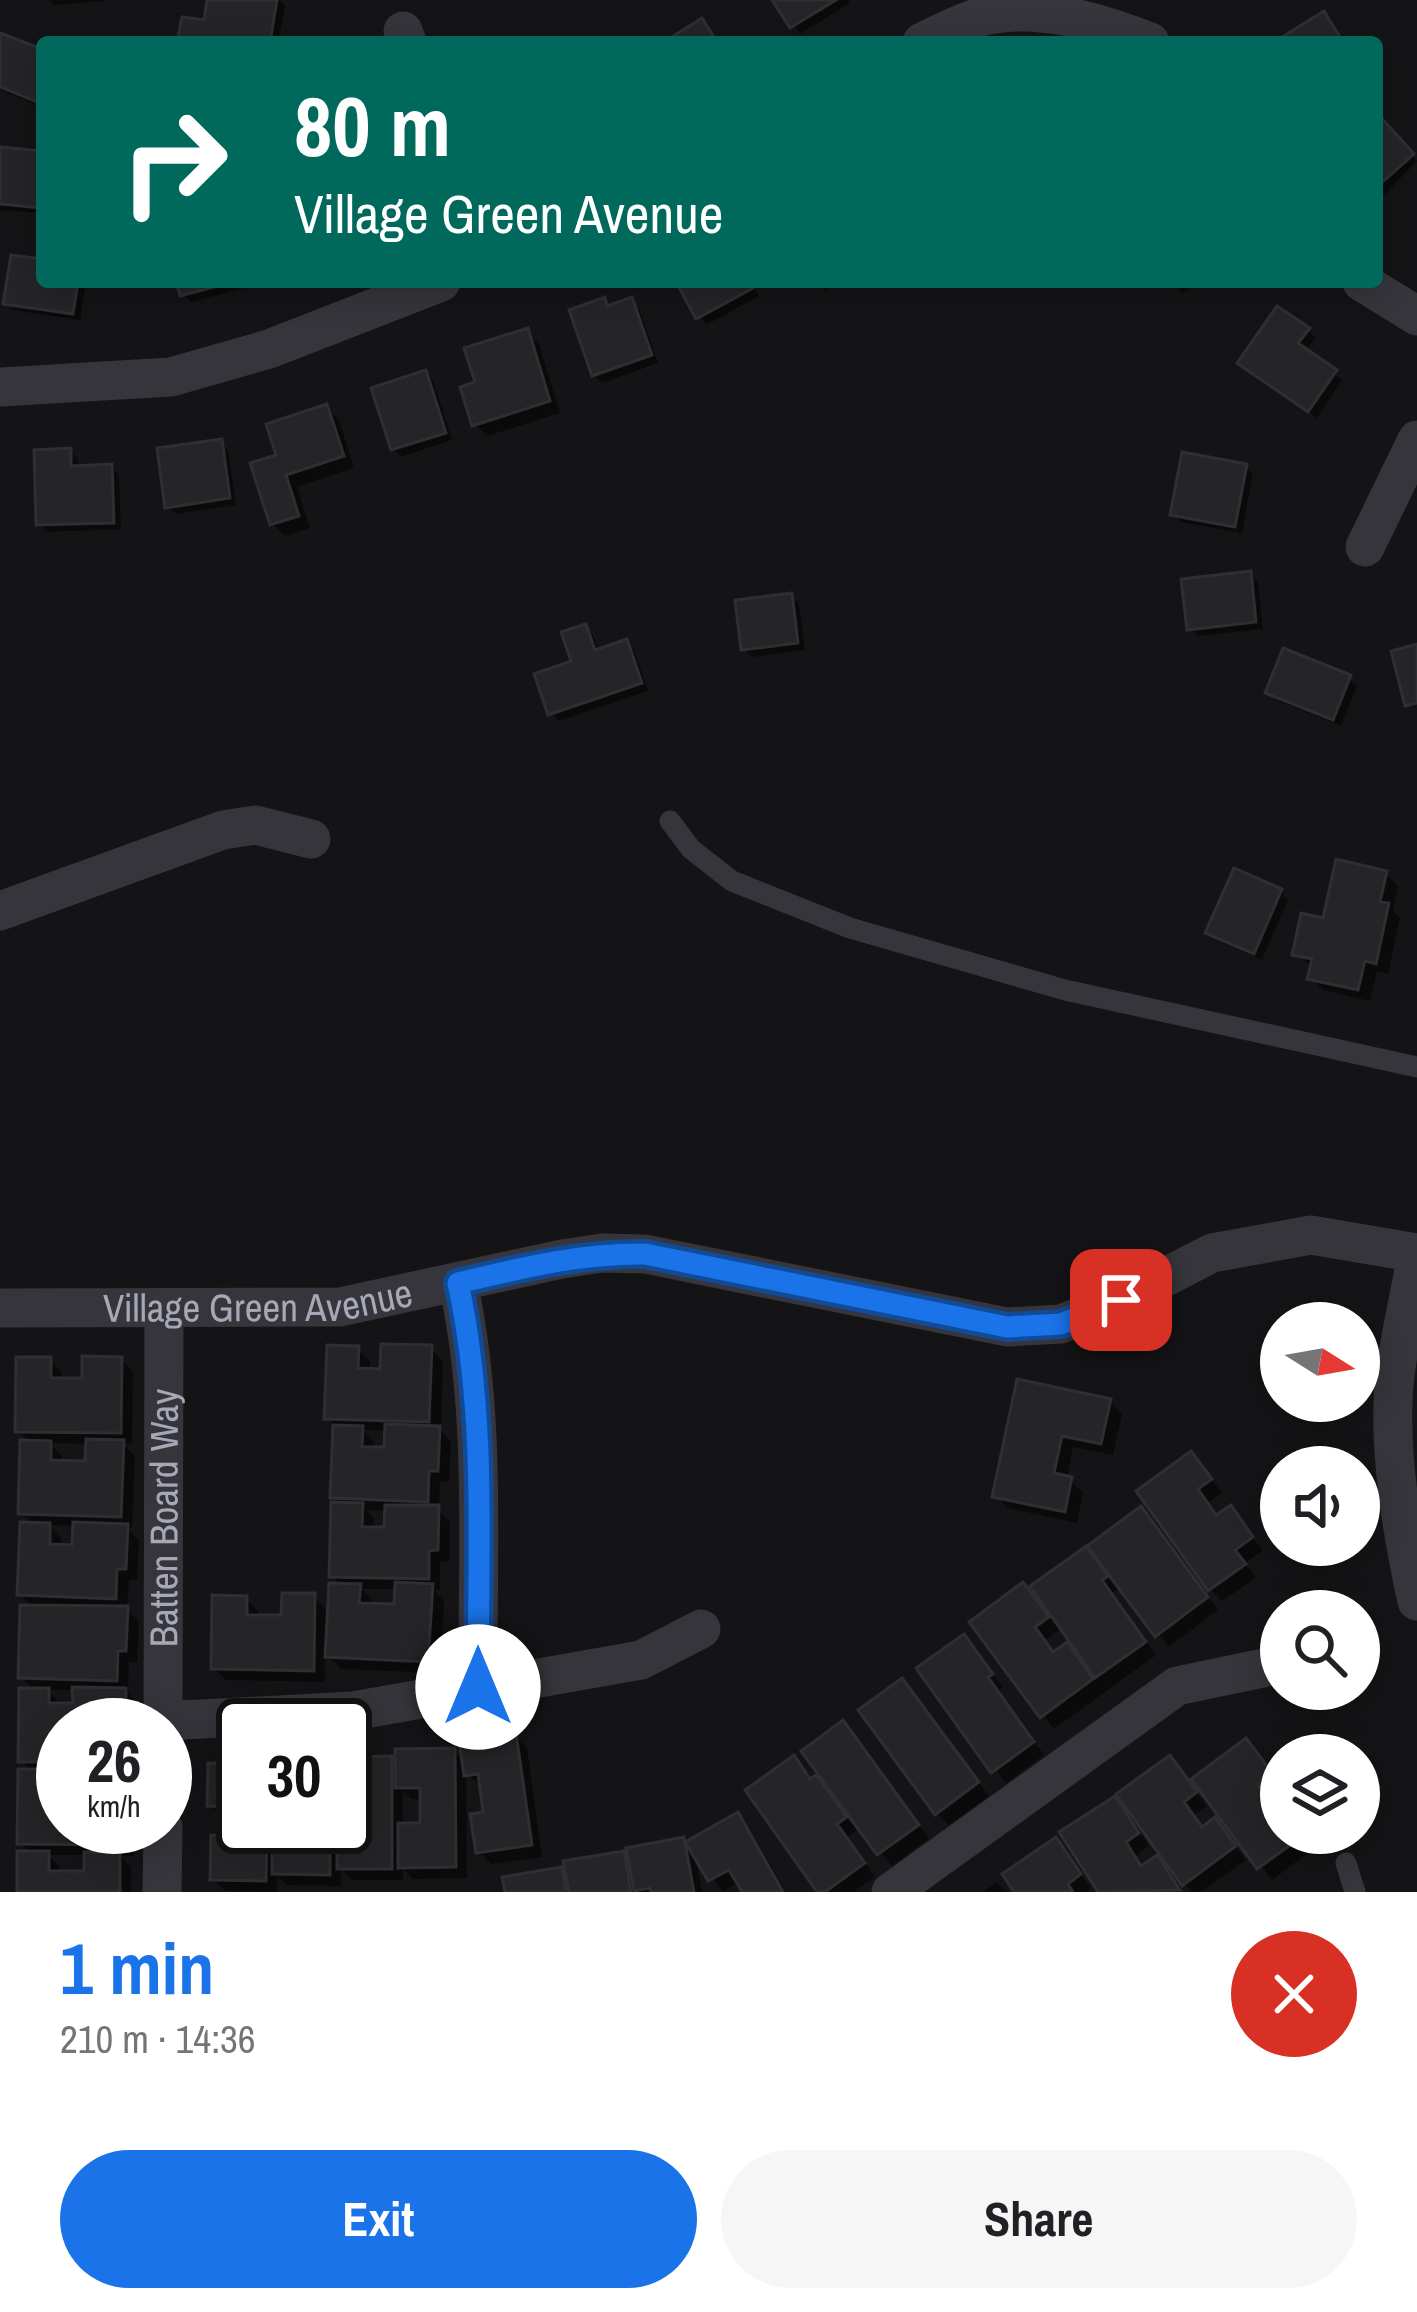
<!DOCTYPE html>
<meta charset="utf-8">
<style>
:root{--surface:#fff;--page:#f6f6f6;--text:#202124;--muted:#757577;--accent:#1a73e8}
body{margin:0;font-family:"Archivo Narrow",sans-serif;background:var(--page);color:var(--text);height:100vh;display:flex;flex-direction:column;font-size:45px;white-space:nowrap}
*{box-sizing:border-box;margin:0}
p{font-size:39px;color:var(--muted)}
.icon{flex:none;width:66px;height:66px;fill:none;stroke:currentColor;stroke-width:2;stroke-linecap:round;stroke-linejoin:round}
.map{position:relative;height:1892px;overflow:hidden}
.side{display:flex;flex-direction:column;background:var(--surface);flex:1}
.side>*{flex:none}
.hud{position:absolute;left:36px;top:36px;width:1347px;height:252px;border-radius:12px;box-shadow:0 6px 30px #0003;background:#00695c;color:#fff;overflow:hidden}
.needle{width:78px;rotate:101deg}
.tools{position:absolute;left:1260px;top:1302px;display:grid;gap:24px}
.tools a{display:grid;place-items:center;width:120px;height:120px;border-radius:50%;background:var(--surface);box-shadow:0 6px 30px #0003;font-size:60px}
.speed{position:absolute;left:36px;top:1698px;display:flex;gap:24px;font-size:60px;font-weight:700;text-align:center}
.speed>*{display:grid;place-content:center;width:156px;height:156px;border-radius:50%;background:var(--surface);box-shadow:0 6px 30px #0003;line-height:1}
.speed small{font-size:30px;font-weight:400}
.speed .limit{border:6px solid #111;border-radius:18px;background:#fff;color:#111}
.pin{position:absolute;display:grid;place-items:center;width:102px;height:102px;color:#fff;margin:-51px;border-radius:24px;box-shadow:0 6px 18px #0006}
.me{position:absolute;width:132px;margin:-66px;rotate:0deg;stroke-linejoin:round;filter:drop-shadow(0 0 9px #0008)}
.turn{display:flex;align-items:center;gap:42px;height:252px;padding:0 60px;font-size:54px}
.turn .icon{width:156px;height:156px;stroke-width:2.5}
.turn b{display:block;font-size:84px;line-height:102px}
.round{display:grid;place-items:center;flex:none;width:126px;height:126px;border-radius:63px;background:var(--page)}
.summary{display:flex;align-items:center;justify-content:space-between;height:204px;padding:0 60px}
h1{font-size:72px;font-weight:700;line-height:90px;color:var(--accent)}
.primary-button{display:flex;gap:24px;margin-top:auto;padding:24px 60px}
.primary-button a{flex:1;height:138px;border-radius:72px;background:var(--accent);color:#fff;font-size:48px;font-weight:700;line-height:138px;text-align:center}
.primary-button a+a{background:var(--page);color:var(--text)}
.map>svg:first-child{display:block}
.shadow{fill:#0007;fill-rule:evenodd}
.building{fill:#252427;stroke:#2f2e32;stroke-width:3}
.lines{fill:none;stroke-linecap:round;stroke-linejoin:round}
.service{stroke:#35353b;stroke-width:21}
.minor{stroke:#35353b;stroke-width:39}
.route-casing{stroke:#114b97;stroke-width:30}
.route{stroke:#1a73e8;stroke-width:21}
.labels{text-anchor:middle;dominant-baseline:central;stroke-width:12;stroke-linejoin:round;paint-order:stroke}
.street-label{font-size:39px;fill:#a6a8b6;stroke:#100f11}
</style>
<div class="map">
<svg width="1417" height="1892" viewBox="0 0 1417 1892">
<rect width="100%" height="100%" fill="#141416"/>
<g class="shadow">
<polygon points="49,0 105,0 105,1 54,5"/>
<polygon points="210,0 279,0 285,5 278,42 182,42 206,24"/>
<polygon points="776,0 848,0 850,3 800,34"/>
<polygon points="0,41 42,52 42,107 0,90"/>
<polygon points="1377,116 1417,161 1383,196 1377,191"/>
<polygon points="0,150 42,153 42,213 0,210"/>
<polygon points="42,262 42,282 86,282 80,320 14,310 7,303"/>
<polygon points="180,282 259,282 260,284 191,302 183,294"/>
<polygon points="679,282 751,282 759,296 706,325"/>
<polygon points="817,282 837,282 825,290"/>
<polygon points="1173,282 1197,282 1183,293"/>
<polygon points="604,301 611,308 631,301 639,309 658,363 602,383 594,375"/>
<polygon points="1308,330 1315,338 1305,352 1342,380 1317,418 1249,370"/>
<polygon points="527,332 539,344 560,413 487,436 475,424 479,384"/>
<polygon points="425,373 433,381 452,440 401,457 393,449"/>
<polygon points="327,408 339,420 354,468 297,487 310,528 285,536 272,524 280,457"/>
<polygon points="220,442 228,450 236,505 176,514 168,506"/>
<polygon points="70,451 78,459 78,468 111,467 119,475 121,529 47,532 39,524"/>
<polygon points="1245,466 1253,474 1242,533 1181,522 1174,514"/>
<polygon points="1250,574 1258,582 1263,629 1198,636 1190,628"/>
<polygon points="791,596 799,604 805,650 752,657 744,649"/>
<polygon points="585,627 593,635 599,652 627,642 634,650 648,691 559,721 551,713 575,663"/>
<polygon points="1349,678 1357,686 1341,726 1277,700 1269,693"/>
<polygon points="1386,874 1398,886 1393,911 1400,918 1388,974 1377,971 1370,1001 1323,990 1311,978 1313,967 1296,954 1325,922"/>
<polygon points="1281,892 1288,900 1262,960 1217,940 1209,932"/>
<path d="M431,1348L443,1361L441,1431L451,1441L449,1482H440L439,1511L450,1521L449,1561L440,1562V1590H434L444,1600L440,1673L341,1669L325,1653V1682L226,1680L214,1668L246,1599L258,1611V1618H284L313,1596L330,1614L342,1586L332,1576L342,1506L333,1497L336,1426L327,1417L358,1349L370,1361V1371L383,1372ZM362,1430L387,1431V1451L374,1450V1442ZM366,1510L388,1511L387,1530H374V1518ZM361,1589H397V1608L371,1606L372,1599Z"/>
<path d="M121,1359L133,1372L132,1444H123L135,1456L132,1528H127L139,1540L137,1580H129L127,1610L139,1621L137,1662H129L128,1693L137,1703V1725H63V1773H49L63,1790V1827H134V1856H119L131,1867V1892H20L32,1854L20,1843L33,1772L21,1761L35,1691L21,1677L34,1608L20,1594L34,1525L21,1512L31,1443L18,1431L49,1360L62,1372V1381H85ZM49,1443L89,1444L88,1464L62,1463V1456ZM48,1525L76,1526L75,1548H61V1538ZM47,1690H75L76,1706L61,1704ZM48,1855H87V1874H60V1867Z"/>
<polygon points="1019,1382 1110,1401 1122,1414 1113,1455 1073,1447 1067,1479 1083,1492 1077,1523 1008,1508 996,1496"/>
<polygon points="1191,1455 1222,1492 1208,1503 1218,1517 1230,1509 1263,1550 1245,1563 1256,1578 1222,1601 1210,1589"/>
<path d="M1141,1510L1218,1610L1169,1647L1122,1587L1112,1593L1156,1655L1054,1729L974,1622L1023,1586L1045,1607L1047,1605L1034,1587ZM1063,1627L1073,1641L1055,1654L1045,1640Z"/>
<polygon points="964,1638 1003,1687 998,1691 1044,1755 1006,1783 920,1669"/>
<polygon points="902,1682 989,1796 949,1825 937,1813"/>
<polygon points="843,1724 929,1838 892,1866 860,1827 847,1837 875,1877 853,1892 821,1892 793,1759 812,1781 822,1774"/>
<path d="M515,1736L527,1748L542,1857L491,1864L479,1852L486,1815L482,1786L466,1774L467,1878L413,1879L403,1869V1880H352L341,1869V1886L287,1885L277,1876V1892L225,1891L213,1879L231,1839L232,1817H223L210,1805L243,1767V1827H279V1832L297,1827H341V1831H354V1801L345,1796V1760L390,1759L398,1767L454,1751L465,1762ZM403,1791L411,1799H423V1826H403Z"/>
<polygon points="1246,1742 1281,1785 1281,1790 1268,1799 1279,1813 1281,1812 1281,1833 1315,1833 1322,1842 1272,1880 1196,1779"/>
<path d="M1170,1759L1207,1806L1194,1815L1204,1829L1215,1821L1246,1860L1201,1892H1192L1175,1875L1183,1892H1102L1063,1833L1114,1800L1132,1818ZM1137,1818L1163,1855L1143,1868L1136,1856L1149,1846L1133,1821Z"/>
<polygon points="737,1816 749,1828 786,1892 745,1892 740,1882 723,1892 695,1855 702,1892 508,1892 506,1879 568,1869 567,1863 683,1840 687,1845"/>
<polygon points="1055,1841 1091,1888 1085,1892 1018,1892"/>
<polygon points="996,1882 1007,1892 983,1892"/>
</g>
<g class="building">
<polygon points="207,0 277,0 270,42 177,41 182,17 204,20"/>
<polygon points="772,0 836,0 790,28"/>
<polygon points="1324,11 1343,42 1274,42"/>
<polygon points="702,18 717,42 664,42"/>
<polygon points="0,33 42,49 42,104 0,87"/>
<polygon points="1377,113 1414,154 1377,187"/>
<polygon points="0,147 42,151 42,208 0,204"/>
<polygon points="11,255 42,259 42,282 78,282 73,314 3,304"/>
<polygon points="176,282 233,282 180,296"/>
<polygon points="676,282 750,282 753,288 696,319"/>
<polygon points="605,297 607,306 632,297 652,355 592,376 569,310"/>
<polygon points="1277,306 1310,328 1298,343 1337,370 1308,412 1237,363"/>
<polygon points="528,328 550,401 472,426 460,387 475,382 464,348"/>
<polygon points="426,370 446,433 391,450 371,388"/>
<polygon points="327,404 344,456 286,475 299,516 270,525 250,463 276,455 266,424"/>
<polygon points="222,439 230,498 165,508 157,448"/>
<polygon points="71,448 71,466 112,464 114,523 36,525 34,450"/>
<polygon points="1182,452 1247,464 1235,527 1170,515"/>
<polygon points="1251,571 1256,622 1187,630 1181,579"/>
<polygon points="792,593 798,643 741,650 735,600"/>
<polygon points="586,624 595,650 627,639 642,683 548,715 534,674 571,661 561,632"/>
<polygon points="1417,644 1417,703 1405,706 1391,651"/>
<polygon points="1283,648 1351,675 1333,720 1265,693"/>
<polygon points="1336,859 1387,871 1380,902 1389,903 1376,964 1365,961 1358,990 1307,979 1312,959 1292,955 1301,913 1323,918"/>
<polygon points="1234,868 1282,889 1254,954 1205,933"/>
<polygon points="381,1344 432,1345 429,1422 324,1419 327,1345 359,1346 358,1368 380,1369"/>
<polygon points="82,1356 122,1357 121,1433 15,1432 16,1357 51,1357 51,1378 82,1378"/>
<polygon points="1017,1379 1111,1399 1101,1444 1062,1436 1054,1473 1072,1477 1065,1512 992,1497"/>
<polygon points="385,1424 440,1426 438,1471 429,1471 428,1502 330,1498 333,1425 363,1426 362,1447 384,1447"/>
<polygon points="86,1439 124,1440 121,1517 18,1514 20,1440 51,1441 51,1460 85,1461"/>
<polygon points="1191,1451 1212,1479 1198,1489 1216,1515 1231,1505 1253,1537 1235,1550 1246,1564 1208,1591 1136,1491"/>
<polygon points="331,1502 363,1503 362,1527 384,1527 385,1505 439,1505 438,1550 429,1551 429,1579 329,1577"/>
<polygon points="1141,1506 1208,1597 1155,1637 1087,1546"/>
<polygon points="20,1522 50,1523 50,1544 72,1545 73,1522 128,1524 126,1569 117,1569 116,1599 17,1595"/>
<polygon points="1086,1546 1108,1576 1102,1580 1146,1642 1095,1678 1030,1586"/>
<polygon points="395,1582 433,1584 428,1662 325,1657 329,1583 361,1584 359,1603 394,1604"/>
<polygon points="1023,1582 1049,1617 1035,1627 1053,1652 1067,1642 1093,1679 1040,1718 969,1622"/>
<polygon points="282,1593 315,1593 314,1671 211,1669 212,1595 247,1596 247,1615 281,1615"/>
<polygon points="20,1605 128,1606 126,1651 118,1651 117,1681 18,1678"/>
<polygon points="964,1634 993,1674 988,1677 1034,1742 991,1773 916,1668"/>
<polygon points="902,1678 979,1782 935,1815 858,1710"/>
<polygon points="72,1687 126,1688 126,1725 63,1725 63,1762 18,1762 19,1688 49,1688 49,1703 73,1703"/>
<polygon points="843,1720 919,1825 877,1855 801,1751"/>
<polygon points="516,1733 532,1845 476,1853 470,1814 483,1812 478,1774 464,1776 459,1741"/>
<polygon points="1246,1738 1273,1774 1258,1785 1277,1811 1281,1808 1281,1833 1307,1833 1257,1869 1191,1779"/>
<polygon points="455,1748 456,1867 398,1868 398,1823 420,1823 420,1788 395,1788 395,1749"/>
<polygon points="794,1755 810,1779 816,1775 847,1817 837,1824 865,1863 825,1892 817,1892 745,1790"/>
<polygon points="1170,1755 1197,1792 1184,1802 1202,1827 1215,1817 1236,1846 1182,1886 1116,1794"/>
<polygon points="392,1756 392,1869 337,1869 337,1828 351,1828 351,1789 345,1789 345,1757"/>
<polygon points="208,1763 243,1764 243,1827 267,1827 266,1881 210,1880 211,1835 228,1836 229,1807 207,1806"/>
<polygon points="18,1769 50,1769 50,1787 63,1787 63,1827 123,1827 122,1845 17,1844"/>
<polygon points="1115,1796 1139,1833 1126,1842 1141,1866 1157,1855 1180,1890 1098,1892 1059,1832"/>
<polygon points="738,1812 783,1892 742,1892 729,1870 708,1881 685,1842"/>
<polygon points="294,1827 330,1827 330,1875 272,1874 272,1829"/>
<polygon points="684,1837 694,1892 651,1892 650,1888 634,1891 626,1848"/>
<polygon points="1056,1837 1081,1874 1068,1884 1073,1892 1014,1892 1002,1874"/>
<polygon points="17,1851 49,1851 49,1871 84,1871 84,1852 120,1852 120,1892 17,1892"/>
<polygon points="624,1851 631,1892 569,1892 563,1861"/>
<polygon points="562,1867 566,1892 505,1892 502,1877"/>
</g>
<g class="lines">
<g class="service">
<polyline points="670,821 691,849 732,881 850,928 1065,990 1417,1067"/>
<polyline points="1346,1863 1355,1892"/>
</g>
<g class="minor">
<polyline points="403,31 407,42"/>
<path d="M922,42C939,34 956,25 974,19C1030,1 1097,21 1150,42"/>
<polyline points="1362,282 1417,316"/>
<polyline points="0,387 171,377 269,349 441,282"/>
<polyline points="1365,547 1417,440"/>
<polyline points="0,911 223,830 255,825 311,839"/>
<path d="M1417,1254C1410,1294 1400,1335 1395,1375C1387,1444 1402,1533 1417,1601"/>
<path d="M458,1283C487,1415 477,1553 478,1687"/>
<path id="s1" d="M0,1308L340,1307L562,1259L602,1253L645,1254L1007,1327L1061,1324L1121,1300L1212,1253L1311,1235L1417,1253"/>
<polyline points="163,1721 353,1711 641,1660 701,1629"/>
<path id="s2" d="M163,1725L164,1309"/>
<polyline points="162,1892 163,1827"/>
<polyline points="891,1892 1177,1686 1263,1668"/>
</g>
</g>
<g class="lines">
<g class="route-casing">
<path id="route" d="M478,1687C478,1553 487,1415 458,1283C521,1268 581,1253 645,1254L1007,1327L1061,1324L1121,1300"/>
</g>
<use href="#route" class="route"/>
</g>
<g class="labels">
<g class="street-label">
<text stroke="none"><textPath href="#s1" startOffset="258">Village Green Avenue</textPath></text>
<text stroke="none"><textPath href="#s2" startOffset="207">Batten Board Way</textPath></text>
</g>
</g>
</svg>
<div class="tools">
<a><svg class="needle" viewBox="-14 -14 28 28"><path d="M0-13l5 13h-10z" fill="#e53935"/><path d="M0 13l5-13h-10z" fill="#757577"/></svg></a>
<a><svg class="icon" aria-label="sound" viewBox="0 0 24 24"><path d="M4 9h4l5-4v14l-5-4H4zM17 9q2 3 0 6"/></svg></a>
<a><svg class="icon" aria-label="search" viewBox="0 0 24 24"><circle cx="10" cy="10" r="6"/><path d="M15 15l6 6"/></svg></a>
<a><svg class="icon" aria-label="layers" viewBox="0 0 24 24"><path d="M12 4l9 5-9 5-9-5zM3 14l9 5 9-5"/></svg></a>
</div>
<div class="speed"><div>26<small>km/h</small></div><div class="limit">30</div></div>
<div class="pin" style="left:1121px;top:1300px;background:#d93025"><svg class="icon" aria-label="arrive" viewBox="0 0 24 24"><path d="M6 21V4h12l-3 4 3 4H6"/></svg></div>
<svg class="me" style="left:478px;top:1687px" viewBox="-20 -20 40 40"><circle r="19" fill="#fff"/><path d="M0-13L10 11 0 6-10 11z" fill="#1a73e8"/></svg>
<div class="hud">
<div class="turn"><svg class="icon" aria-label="right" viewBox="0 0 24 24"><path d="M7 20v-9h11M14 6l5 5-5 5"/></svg><div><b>80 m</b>Village Green Avenue</div></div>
</div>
</div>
<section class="side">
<div class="summary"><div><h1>1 min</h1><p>210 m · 14:36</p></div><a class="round" style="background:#d93025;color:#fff"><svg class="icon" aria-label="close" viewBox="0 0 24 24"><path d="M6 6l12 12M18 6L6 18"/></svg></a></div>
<div class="primary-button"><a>Exit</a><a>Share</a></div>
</section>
